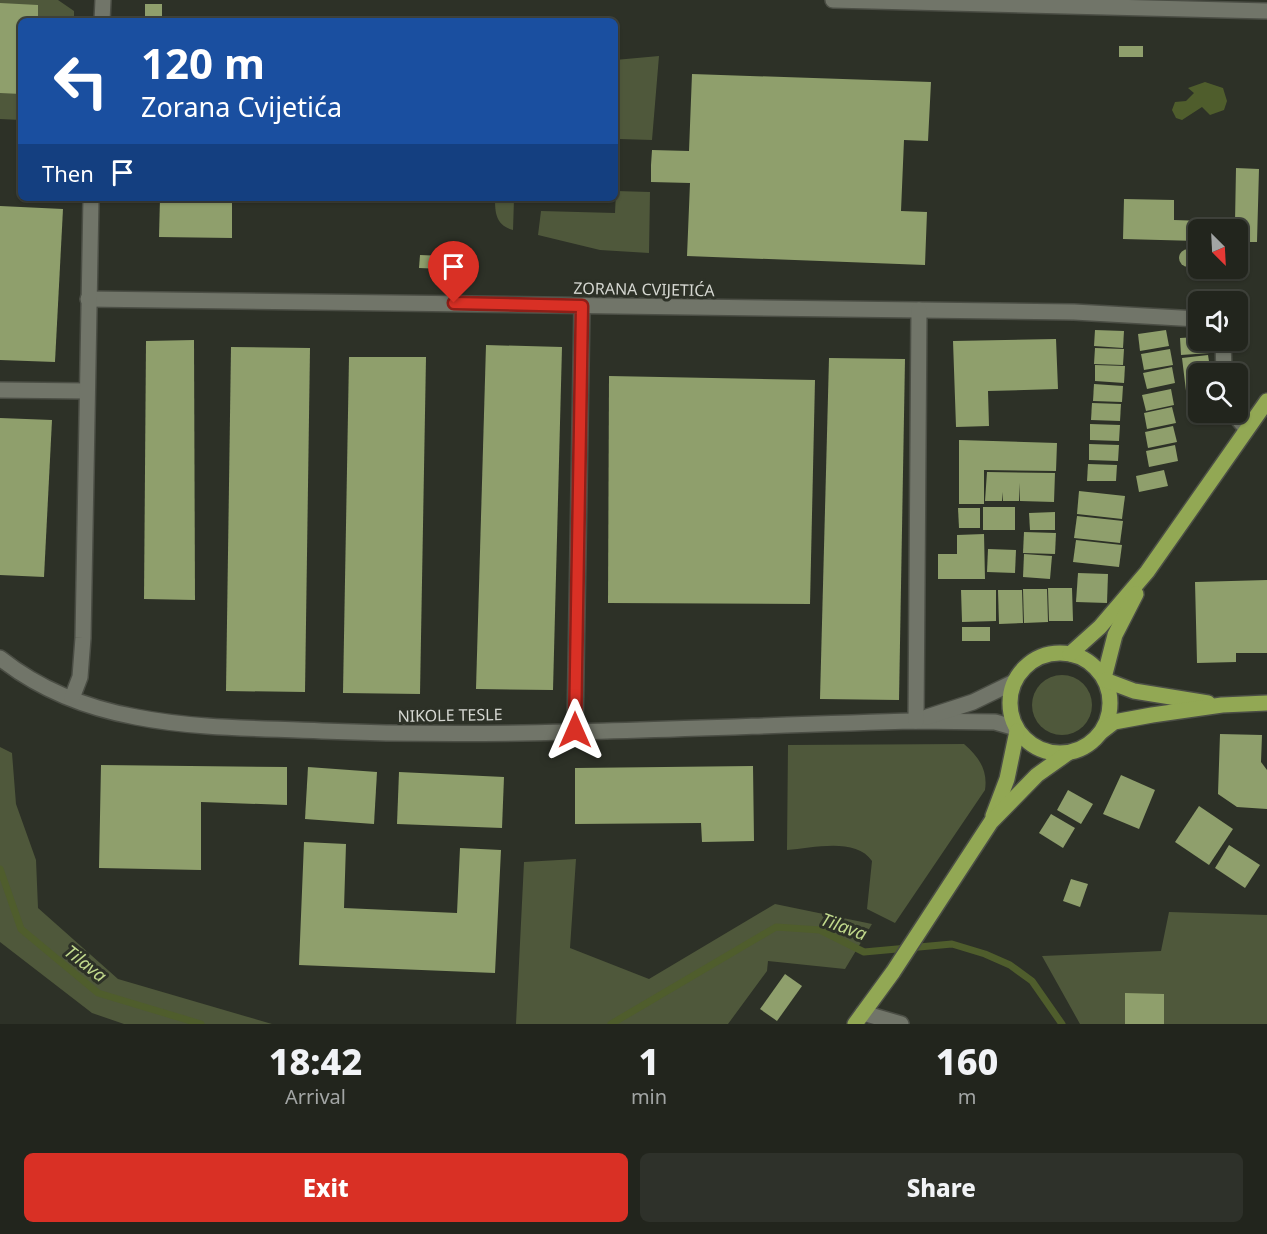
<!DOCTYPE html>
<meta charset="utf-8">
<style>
:root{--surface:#22251d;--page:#2e312a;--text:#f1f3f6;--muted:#a2a5a4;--line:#3f423b;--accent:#d93025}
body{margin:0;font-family:"Noto Sans",sans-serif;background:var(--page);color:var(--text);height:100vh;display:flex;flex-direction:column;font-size:22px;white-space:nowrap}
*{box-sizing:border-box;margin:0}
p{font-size:20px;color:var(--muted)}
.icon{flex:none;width:33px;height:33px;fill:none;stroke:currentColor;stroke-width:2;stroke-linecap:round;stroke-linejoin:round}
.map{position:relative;height:1024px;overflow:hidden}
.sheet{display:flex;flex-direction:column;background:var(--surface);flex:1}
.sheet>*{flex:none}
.banner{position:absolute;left:18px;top:18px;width:600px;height:183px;border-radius:9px;box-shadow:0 2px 4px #0004,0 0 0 2px var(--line);background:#1a4fa0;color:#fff;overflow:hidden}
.needle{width:39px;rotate:156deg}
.controls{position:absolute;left:1188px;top:219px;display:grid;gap:12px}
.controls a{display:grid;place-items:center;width:60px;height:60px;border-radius:9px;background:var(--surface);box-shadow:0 2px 4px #0004,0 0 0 2px var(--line);font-size:30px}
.pin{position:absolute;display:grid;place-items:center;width:51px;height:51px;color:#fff;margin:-62px -26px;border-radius:50% 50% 50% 0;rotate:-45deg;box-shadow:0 0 6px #0007}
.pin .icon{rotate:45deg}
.me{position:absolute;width:66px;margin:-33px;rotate:0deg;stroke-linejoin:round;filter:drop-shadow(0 0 4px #0008)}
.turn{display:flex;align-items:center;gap:21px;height:126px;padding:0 24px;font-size:27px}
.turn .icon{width:78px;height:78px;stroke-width:2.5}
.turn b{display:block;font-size:42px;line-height:51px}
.then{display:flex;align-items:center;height:57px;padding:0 24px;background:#0003;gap:12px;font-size:22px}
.eta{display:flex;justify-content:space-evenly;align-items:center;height:102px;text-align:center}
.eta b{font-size:36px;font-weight:800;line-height:42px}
.action{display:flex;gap:12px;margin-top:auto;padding:12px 24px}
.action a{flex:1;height:69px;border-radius:9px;background:var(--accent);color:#fff;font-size:24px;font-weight:800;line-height:69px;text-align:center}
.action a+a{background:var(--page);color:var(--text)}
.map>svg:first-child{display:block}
.green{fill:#4f583b}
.water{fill:#4f5d2c}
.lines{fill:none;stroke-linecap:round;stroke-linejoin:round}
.stream{stroke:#4f5d2c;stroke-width:7}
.building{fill:#8f9f6c}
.minor-casing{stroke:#4b4e45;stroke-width:18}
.major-casing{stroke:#4b4e45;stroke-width:18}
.minor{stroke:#717569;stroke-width:15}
.major{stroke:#92a854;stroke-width:15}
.tree{fill:#889768}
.route-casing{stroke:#8d1f18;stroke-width:15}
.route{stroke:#d93025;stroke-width:10}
.labels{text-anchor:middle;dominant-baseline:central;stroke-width:6;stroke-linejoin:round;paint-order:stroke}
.street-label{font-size:16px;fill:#d5d7d1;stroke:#2d3127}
.water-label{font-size:18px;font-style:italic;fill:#c1d98c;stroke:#2d3127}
</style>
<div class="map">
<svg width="1267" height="1024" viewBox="0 0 1267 1024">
<rect width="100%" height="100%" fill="#2d3127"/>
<g class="green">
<polygon points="0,0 58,0 74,11 74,21 21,21 21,120 0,119"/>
<polygon points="659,56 652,140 619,139 620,108 615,107 615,60"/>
<polygon points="616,191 650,192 649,253 600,250 538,235 541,211 615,213"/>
<path d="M495,198H514L513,230C496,225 495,214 495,198Z"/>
<circle cx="1062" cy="705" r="30"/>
<path d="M964,744C979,757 988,770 985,790L895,923L867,909L872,861C856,837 813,848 787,850L788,745Z"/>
<polygon points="0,747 12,753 16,804 36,860 38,908 118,979 272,1024 124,1024 92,1013 0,942"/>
<polygon points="576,859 570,948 649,979 775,904 872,924 845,969 768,961 767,971 728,1024 516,1024 524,862"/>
<polygon points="1169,912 1267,915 1267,1024 1080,1024 1042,956 1161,951"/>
</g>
<polygon class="water" points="1205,82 1223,88 1227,101 1224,110 1210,115 1202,107 1182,120 1176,118 1172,110 1175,102 1186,101 1194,93 1188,88"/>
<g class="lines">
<g class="stream">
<polyline points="0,869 21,929 98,993 201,1024"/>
<polyline points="611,1024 776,927 820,930 864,952 952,944 985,954 1010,965 1032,981 1062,1024"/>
</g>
</g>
<g class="building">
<polygon points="0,3 38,5 38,21 21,21 21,94 0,93"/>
<rect x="145" y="4" width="17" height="14"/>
<rect x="1119" y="46" width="24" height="11"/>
<polygon points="692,74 931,82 928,141 904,140 901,211 927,212 925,265 687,256 690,183 651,182 651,165 652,150 689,151"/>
<polygon points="1236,168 1259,169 1257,242 1238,242 1238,230 1198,230 1198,241 1123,239 1124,199 1174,200 1174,220 1235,222"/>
<polygon points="160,198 232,198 232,238 159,237"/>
<polygon points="0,206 63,209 55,362 0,360"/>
<polygon points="420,255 468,257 468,270 419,268"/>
<polygon points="1095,330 1124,331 1123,348 1094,346"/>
<polygon points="1166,330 1169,346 1140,351 1138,334"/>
<polygon points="1198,337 1198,340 1209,340 1210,353 1181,355 1180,338"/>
<polygon points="1056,339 1058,389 988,391 989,426 956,427 953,341"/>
<polygon points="194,340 195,600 144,599 146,341"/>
<polygon points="486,345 562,347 553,690 476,689"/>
<polygon points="231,347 310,348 305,692 226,691"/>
<polygon points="1095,348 1124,349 1123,365 1094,364"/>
<polygon points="1170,349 1173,365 1144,370 1141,354"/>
<polygon points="1208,355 1211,374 1198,374 1198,397 1187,399 1182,358"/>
<polygon points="349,357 426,357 420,694 343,693"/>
<polygon points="829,358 905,359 899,700 820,699"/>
<polygon points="1095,365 1125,366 1124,383 1095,381"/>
<polygon points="1172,367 1175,383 1147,389 1143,373"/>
<polygon points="609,376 815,380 810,604 608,603"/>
<polygon points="1094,384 1123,386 1122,402 1093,401"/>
<polygon points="1171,389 1174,405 1146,411 1142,395"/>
<polygon points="1092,403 1121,404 1120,421 1091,420"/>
<polygon points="1172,407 1176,423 1147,429 1144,413"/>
<polygon points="0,418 52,420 44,577 0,575"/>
<polygon points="1090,424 1120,425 1119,441 1090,440"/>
<polygon points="1173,426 1177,442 1148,448 1145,432"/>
<polygon points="959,440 1057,443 1056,471 984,470 984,504 959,504"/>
<polygon points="1089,444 1119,445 1118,461 1089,460"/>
<polygon points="1175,445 1178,461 1149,467 1146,451"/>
<polygon points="1088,464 1117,465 1116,481 1087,481"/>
<polygon points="1164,470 1168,486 1139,492 1136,476"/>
<polygon points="987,472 1055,473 1054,502 1020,501 1020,483 1019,501 1003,501 1002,492 1002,501 985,501"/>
<polygon points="1079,491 1125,496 1122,519 1077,514"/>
<rect x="983" y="507" width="32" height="23"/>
<polygon points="958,508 980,508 980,528 959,528"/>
<polygon points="1055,512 1055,530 1030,530 1029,513"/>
<polygon points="1077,516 1123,521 1120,543 1074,538"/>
<polygon points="1024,532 1056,533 1055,554 1023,553"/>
<polygon points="984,534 985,579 938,579 938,554 957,554 957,535"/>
<polygon points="1076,540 1122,545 1119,567 1073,562"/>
<polygon points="988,549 1016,550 1015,573 987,572"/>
<polygon points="1024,554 1052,556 1050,579 1023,577"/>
<polygon points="1078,573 1108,574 1107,603 1076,602"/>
<polygon points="1267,580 1267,653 1236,653 1236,662 1197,663 1195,582"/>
<polygon points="1048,588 1072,588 1073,621 1049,621"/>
<polygon points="1023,589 1047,589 1048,622 1024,623"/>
<polygon points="961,590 996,590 996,621 962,622"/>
<polygon points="998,590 1022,590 1023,623 999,624"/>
<rect x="962" y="627" width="28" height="14"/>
<polygon points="1220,734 1262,735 1261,762 1267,770 1267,809 1237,807 1218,794"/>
<polygon points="101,765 287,767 287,805 201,802 201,870 99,868"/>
<polygon points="753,766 754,841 702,842 701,823 575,824 575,768"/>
<polygon points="308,767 377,772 374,824 305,819"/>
<polygon points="399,772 504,777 502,828 397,824"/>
<polygon points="1121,775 1155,790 1139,829 1103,814"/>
<polygon points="1068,790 1093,804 1081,824 1057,810"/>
<polygon points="1199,806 1233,829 1209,865 1175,842"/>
<polygon points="1051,814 1075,828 1063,848 1039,833"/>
<polygon points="304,842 346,844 344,908 457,913 460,848 501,850 495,973 299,965"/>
<polygon points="1229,845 1260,865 1245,888 1215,868"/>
<polygon points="1071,879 1088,884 1080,907 1063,901"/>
<polygon points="785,974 802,986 777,1021 760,1009"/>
<polygon points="1125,993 1164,994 1164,1024 1125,1024"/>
</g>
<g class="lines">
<g class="minor-casing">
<g id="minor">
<polyline points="833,0 1267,11"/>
<polyline points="102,21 103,0"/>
<polyline points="88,299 1074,312 1198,319"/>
<polyline points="1223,340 1224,374"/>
<polyline points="0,390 86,391"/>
<polyline points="1232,412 1246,428"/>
<path d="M0,658C39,689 87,708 136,717C197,729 260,728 322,731C519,739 718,726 916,721L995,722L1016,728"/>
<polyline points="72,698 80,677 83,638 91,198"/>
<polyline points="927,717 973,702 1014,682"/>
<polyline points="916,721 919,310"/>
<polyline points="575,730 582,306"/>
<polyline points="863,1013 901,1024"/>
</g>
</g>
<g class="major-casing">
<g id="major">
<circle cx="1060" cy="703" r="50"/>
<polyline points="1070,654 1100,627 1147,572 1267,401"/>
<polyline points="1104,678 1115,635 1136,594"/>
<polyline points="1105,680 1134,691 1208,703"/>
<polyline points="1101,732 1114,722 1152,715 1222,705 1267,703"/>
<polyline points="993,816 1007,779 1017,731"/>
<polyline points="855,1024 893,972 991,822 1037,775 1068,753"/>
</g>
</g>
<use href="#minor" class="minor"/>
<use href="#major" class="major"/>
</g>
<circle class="tree" cx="1188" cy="258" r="9"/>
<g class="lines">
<g class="route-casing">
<polyline id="route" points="454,303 582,306 575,730"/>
</g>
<use href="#route" class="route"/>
</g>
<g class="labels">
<g class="street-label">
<text transform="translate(644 289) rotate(1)">ZORANA CVIJETIĆA</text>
<text transform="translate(450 715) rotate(-1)">NIKOLE TESLE</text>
</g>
<g class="water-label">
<text transform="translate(844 926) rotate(20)">Tilava</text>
<text transform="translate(86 963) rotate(38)">Tilava</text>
</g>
</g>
</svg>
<div class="controls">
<a><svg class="needle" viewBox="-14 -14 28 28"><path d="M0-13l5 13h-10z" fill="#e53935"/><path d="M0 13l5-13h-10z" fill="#a2a5a4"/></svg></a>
<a><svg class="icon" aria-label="sound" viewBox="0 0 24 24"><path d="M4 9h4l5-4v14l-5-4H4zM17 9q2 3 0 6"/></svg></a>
<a><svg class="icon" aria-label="search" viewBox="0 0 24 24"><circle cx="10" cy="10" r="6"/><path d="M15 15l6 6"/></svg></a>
</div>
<div class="pin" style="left:454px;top:303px;background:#d93025"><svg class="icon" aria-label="arrive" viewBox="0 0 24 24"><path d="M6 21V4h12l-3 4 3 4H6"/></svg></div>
<svg class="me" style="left:575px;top:730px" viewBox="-20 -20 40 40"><path d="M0-17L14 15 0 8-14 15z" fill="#d93025" stroke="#fff" stroke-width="4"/></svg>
<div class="banner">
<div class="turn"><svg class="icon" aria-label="left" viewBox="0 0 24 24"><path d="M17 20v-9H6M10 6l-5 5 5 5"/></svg><div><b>120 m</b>Zorana Cvijetića</div></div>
<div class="then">Then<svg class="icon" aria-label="arrive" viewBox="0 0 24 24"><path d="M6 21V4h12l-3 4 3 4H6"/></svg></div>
</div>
</div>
<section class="sheet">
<div class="eta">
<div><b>18:42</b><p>Arrival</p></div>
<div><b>1</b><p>min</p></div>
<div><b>160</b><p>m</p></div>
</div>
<div class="action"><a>Exit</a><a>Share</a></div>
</section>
